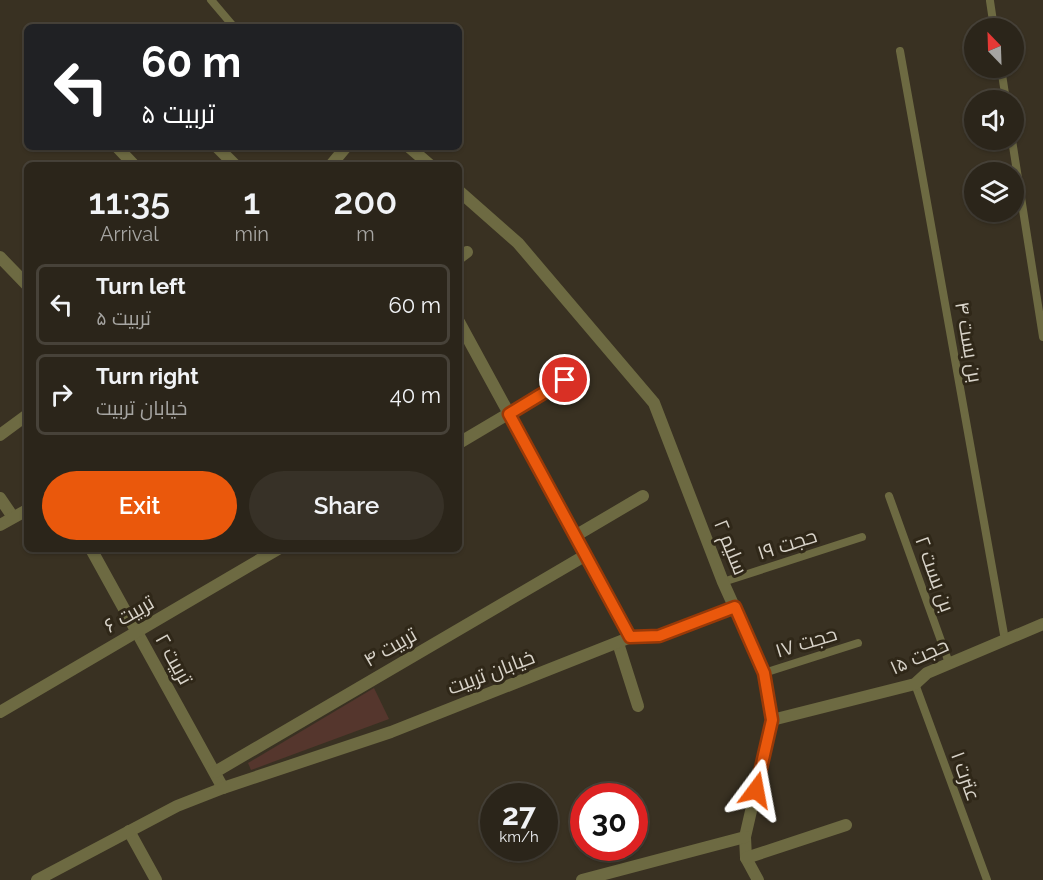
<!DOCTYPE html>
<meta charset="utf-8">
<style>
:root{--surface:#2b251a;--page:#373127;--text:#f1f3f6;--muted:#a6a5a2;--line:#474239;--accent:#ea580c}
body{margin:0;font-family:Raleway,Cairo,sans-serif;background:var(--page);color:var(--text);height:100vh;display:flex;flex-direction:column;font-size:22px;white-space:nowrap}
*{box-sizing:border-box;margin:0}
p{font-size:20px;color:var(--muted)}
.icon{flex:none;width:33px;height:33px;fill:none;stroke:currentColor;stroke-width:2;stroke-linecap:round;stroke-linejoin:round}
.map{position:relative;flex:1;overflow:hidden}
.details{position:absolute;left:24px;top:162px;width:438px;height:390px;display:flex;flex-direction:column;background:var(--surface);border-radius:9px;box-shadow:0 2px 4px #0004,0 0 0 2px var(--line)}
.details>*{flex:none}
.top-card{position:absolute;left:24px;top:24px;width:438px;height:126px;border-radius:9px;box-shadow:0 2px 4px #0004,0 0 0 2px var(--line);background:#202124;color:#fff;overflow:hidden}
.needle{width:39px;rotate:337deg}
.buttons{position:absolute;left:964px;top:18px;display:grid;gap:12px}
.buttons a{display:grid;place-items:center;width:60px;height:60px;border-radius:50%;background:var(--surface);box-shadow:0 2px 4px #0004,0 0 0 2px var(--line);font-size:30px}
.speed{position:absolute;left:480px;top:783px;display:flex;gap:12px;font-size:30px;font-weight:700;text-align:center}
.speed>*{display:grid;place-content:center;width:78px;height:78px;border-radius:50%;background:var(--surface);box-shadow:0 2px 4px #0004,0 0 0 2px var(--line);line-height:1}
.speed small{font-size:15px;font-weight:400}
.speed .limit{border:9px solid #d22;background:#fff;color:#111}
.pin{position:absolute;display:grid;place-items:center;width:51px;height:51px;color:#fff;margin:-26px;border:3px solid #fff;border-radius:50%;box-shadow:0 2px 6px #0007}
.me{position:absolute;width:66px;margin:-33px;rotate:13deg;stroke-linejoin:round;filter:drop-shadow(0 0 4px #0008)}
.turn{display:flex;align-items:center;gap:21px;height:126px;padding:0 18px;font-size:27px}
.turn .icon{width:78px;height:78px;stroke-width:2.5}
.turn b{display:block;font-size:42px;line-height:51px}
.eta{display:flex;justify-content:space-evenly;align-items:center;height:102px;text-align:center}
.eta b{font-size:36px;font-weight:600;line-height:42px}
.action{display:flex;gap:12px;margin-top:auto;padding:12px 18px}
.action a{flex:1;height:69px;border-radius:36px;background:var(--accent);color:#fff;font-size:24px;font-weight:600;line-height:69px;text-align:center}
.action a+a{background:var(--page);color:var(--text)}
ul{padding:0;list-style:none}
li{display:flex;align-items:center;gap:18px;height:81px;margin:0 12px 9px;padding:0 6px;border:3px solid var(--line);border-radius:9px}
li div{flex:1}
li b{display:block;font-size:22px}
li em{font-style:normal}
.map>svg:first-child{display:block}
.green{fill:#55362d}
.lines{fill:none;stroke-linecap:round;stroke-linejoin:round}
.lane{stroke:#6d6a42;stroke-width:8}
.street{stroke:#6d6a42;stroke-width:12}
.route-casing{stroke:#983908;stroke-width:15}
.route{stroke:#ea580c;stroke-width:10}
.labels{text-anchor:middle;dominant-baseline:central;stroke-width:6;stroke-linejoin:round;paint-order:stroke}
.street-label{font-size:20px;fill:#d8d3c9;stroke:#2f2718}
</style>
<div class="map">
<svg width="1043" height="880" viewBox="0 0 1043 880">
<rect width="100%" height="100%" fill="#393122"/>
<polygon class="green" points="374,688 389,719 251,770 248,763"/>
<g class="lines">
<g class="lane">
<polyline points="211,0 234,27"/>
<polyline points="990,1 994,28"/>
<polyline points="900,51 1005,640"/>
<polyline points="1001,68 1006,100"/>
<polyline points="1012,140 1043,337"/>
<polyline points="889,496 949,663"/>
<polyline points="723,582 862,537"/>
<polyline points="764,673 858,643"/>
<polyline points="915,684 987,880"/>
</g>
<g class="street">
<polyline points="117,147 134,165"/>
<polyline points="217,147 235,165"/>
<polyline points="409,147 430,165"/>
<polyline points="331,165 346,147"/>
<polyline points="459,191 518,243 654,403 723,582 764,673 772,720 745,837 746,858 758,880"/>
<polyline points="0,257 27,285"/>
<polyline points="459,258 467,252"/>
<polyline points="459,322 631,637"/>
<polyline points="0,435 27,415"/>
<polyline points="459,443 565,380"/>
<polyline points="0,498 13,517"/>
<polyline points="0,525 27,510"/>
<polyline points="575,536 643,496"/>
<polyline points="91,549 223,788"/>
<polyline points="618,643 638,706"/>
<polyline points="0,712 278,549"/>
<polyline points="772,720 915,684 927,673 1043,624"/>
<polyline points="215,772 586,555"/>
<polyline points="129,831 156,880"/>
<polyline points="746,858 846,825"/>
<polyline points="37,880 177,806 223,788 391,732 631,637 659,636 735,607"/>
<polyline points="582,880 745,837"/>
</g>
</g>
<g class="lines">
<g class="route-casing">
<polyline id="route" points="565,380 509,414 630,637 659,636 735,607 764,673 772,720 756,790"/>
</g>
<use href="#route" class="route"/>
</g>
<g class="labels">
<g class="street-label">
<text transform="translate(969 342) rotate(80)">بن بست ۴</text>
<text transform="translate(787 544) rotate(-18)">حجت ۱۹</text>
<text transform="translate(731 547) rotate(68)">سلیم ۲</text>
<text transform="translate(935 574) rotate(70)">بن بست ۲</text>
<text transform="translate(129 614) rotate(-30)">تربیت ۶</text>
<text transform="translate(806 642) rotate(-17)">حجت ۱۷</text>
<text transform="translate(390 647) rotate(-30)">تربیت ۴</text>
<text transform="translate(919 656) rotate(-24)">حجت ۱۵</text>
<text transform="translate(174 659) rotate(61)">تربیت ۲</text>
<text transform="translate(491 672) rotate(-21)">خیابان تربیت</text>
<text transform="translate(966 776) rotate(70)">عترت ۱</text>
</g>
</g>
</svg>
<div class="buttons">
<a><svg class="needle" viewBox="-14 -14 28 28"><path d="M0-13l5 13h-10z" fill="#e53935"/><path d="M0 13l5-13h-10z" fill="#a6a5a2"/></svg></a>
<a><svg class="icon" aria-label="sound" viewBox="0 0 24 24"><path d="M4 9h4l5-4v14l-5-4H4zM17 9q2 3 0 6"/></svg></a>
<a><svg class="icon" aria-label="layers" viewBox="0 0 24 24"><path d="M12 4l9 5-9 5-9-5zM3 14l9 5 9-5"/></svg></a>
</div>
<div class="speed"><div>27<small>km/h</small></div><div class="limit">30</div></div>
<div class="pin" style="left:565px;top:380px;background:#d93025"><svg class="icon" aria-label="arrive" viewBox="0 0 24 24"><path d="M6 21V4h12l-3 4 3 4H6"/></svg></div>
<svg class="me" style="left:756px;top:790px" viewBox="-20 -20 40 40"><path d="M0-17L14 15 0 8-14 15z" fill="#ea580c" stroke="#fff" stroke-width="4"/></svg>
<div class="top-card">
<div class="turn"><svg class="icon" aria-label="left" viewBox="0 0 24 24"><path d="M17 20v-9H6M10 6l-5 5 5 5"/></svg><div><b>60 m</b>تربیت ۵</div></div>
</div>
<section class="details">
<div class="eta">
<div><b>11:35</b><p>Arrival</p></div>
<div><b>1</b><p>min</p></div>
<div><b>200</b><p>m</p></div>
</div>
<ul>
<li><svg class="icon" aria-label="left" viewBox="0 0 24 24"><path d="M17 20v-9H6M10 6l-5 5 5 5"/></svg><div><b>Turn left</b><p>تربیت ۵</p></div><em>60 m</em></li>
<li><svg class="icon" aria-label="right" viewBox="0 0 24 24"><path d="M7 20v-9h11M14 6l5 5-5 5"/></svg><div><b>Turn right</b><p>خیابان تربیت</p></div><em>40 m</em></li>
</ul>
<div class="action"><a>Exit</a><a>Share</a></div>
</section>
</div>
